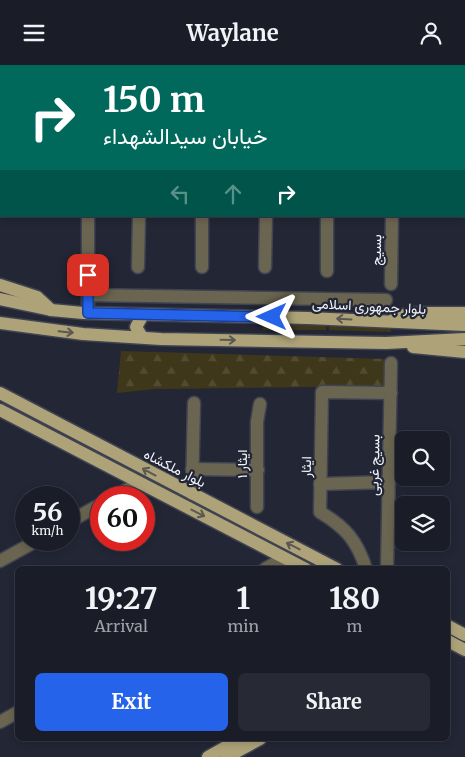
<!DOCTYPE html>
<meta charset="utf-8">
<style>
:root{--surface:#1a1c28;--page:#272934;--text:#f1f3f6;--muted:#9fa1a8;--line:#383a45;--accent:#2563eb}
body{margin:0;font-family:Merriweather,Vazirmatn,serif;background:var(--page);color:var(--text);height:100vh;display:flex;flex-direction:column;font-size:19px;white-space:nowrap}
*{box-sizing:border-box;margin:0}
p{font-size:16px;color:var(--muted)}
.icon{flex:none;width:28px;height:28px;fill:none;stroke:currentColor;stroke-width:2;stroke-linecap:round;stroke-linejoin:round}
.map{position:relative;flex:1;overflow:hidden}
.drawer{position:absolute;left:15px;top:501px;width:435px;height:175px;display:flex;flex-direction:column;background:var(--surface);border-radius:8px;box-shadow:0 2px 8px #0003,0 0 0 1px var(--line)}
.drawer>*{flex:none}
.guide{position:absolute;left:0px;top:0px;width:465px;height:152px;box-shadow:0 2px 8px #0003,0 0 0 1px var(--line);background:#00695c;color:#fff;overflow:hidden}
.controls{position:absolute;left:395px;top:366px;display:grid;gap:10px}
.controls a{display:grid;place-items:center;width:55px;height:55px;border-radius:8px;background:var(--surface);box-shadow:0 2px 8px #0003,0 0 0 1px var(--line);font-size:25px}
.speed{position:absolute;left:15px;top:421px;display:flex;gap:10px;font-size:25px;font-weight:700;text-align:center}
.speed>*{display:grid;place-content:center;width:65px;height:65px;border-radius:50%;background:var(--surface);box-shadow:0 2px 8px #0003,0 0 0 1px var(--line);line-height:1}
.speed small{font-size:12px;font-weight:400}
.speed .limit{border:8px solid #d22;background:#fff;color:#111}
.pin{position:absolute;display:grid;place-items:center;width:42px;height:42px;color:#fff;margin:-21px;border-radius:10px;box-shadow:0 2px 8px #0006}
.me{position:absolute;width:55px;margin:-28px;rotate:270deg;stroke-linejoin:round;filter:drop-shadow(0 0 4px #0008)}
.turn{display:flex;align-items:center;gap:18px;height:105px;padding:0 20px;font-size:22px}
.turn .icon{width:65px;height:65px;stroke-width:2.5}
.turn b{display:block;font-size:35px;line-height:42px}
.lanes{display:flex;align-items:center;height:48px;padding:0 20px;background:#0003;justify-content:center;gap:25px;direction:ltr}
.lanes .off{opacity:.35}
.eta{display:flex;justify-content:space-evenly;align-items:center;height:85px;text-align:center}
.eta b{font-size:30px;font-weight:700;line-height:35px}
.primary-button{display:flex;gap:10px;margin-top:auto;padding:10px 20px}
.primary-button a{flex:1;height:58px;border-radius:8px;background:var(--accent);color:#fff;font-size:20px;font-weight:700;line-height:58px;text-align:center}
.primary-button a+a{background:var(--page);color:var(--text)}
header{display:flex;justify-content:space-between;align-items:center;height:65px;padding:0 20px;background:var(--surface);font-size:22px;font-weight:700}
.map>svg:first-child{display:block}
.grass{fill:#3f371a}
.forest{fill:url(#forest-firs)}
.lines{fill:none;stroke-linecap:round;stroke-linejoin:round}
.minor-casing{stroke:#404351;stroke-width:15}
.major-casing{stroke:#404351;stroke-width:15}
.minor{stroke:#6a6550;stroke-width:12}
.major{stroke:#ada278;stroke-width:12}
.oneway{stroke:#5a5850}
.route-casing{stroke:#184099;stroke-width:12}
.route{stroke:#2563eb;stroke-width:9}
.labels{text-anchor:middle;dominant-baseline:central;stroke-width:4.5;stroke-linejoin:round;paint-order:stroke}
.street-label{font-size:14px;fill:#f2f4fd;stroke:#232635}
</style>
<header><svg class="icon" aria-label="menu" viewBox="0 0 24 24"><path d="M4 6h16M4 12h16M4 18h16"/></svg>Waylane<svg class="icon" aria-label="person" viewBox="0 0 24 24"><circle cx="12" cy="8" r="4"/><path d="M4 21q1-7 8-7t8 7"/></svg></header>
<div class="map">
<svg width="465" height="692" viewBox="0 0 465 692">
<defs>
<pattern id="forest-firs" width="22" height="20" patternUnits="userSpaceOnUse" patternTransform="scale(1.25)"><rect width="22" height="20" fill="#3f371a"/><path d="M5 1l3.5 6h-7zM16 11l3.5 6h-7z" fill="#524b31"/></pattern>
</defs>
<rect width="100%" height="100%" fill="#232635"/>
<g class="grass">
<polygon points="263,259 326,260 326,265 263,265"/>
<polygon points="329,260 391,262 391,267 329,265"/>
</g>
<polygon class="forest" points="121,286 386,294 385,321 155,324 117,328"/>
<g class="lines">
<g class="minor-casing">
<g id="minor">
<polyline points="91,1 91,0"/>
<polyline points="140,1 140,0"/>
<polyline points="203,1 203,0"/>
<polyline points="265,1 265,0"/>
<polyline points="329,1 329,0"/>
<polyline points="394,1 394,0"/>
<polyline points="138,202 139,151"/>
<polyline points="202,202 202,151"/>
<polyline points="265,202 266,151"/>
<polyline points="327,206 327,151"/>
<polyline points="391,219 392,151"/>
<polyline points="88,230 386,235"/>
<polyline points="88,248 88,151"/>
<polyline points="192,404 258,405"/>
<polyline points="320,419 389,417"/>
<polyline points="192,429 194,338"/>
<polyline points="113,432 139,418"/>
<polyline points="257,442 257,357 260,339"/>
<polyline points="69,457 101,439"/>
<polyline points="0,496 38,475"/>
<polyline points="265,504 284,493"/>
<path d="M366,504C357,475 345,462 320,447L322,327L391,328"/>
<polyline points="387,504 391,298"/>
<polyline points="0,657 18,647"/>
</g>
</g>
<g class="major-casing">
<g id="major">
<polyline points="0,220 37,232 51,245"/>
<polyline points="0,234 51,245 83,248 308,253 465,260"/>
<polyline points="395,252 413,248 465,248"/>
<polyline points="0,258 83,269 161,274 386,278 465,274"/>
<polyline points="142,272 136,262 143,250"/>
<polyline points="413,282 465,287"/>
<polyline points="0,328 337,504"/>
<polyline points="0,345 306,504"/>
<polyline points="448,561 465,570"/>
<polyline points="448,576 465,585"/>
<polyline points="208,692 240,674"/>
<polyline points="227,692 260,674"/>
</g>
</g>
<use href="#minor" class="minor"/>
<use href="#major" class="major"/>
</g>
<defs><path id="oneway-shaft" d="M-6 0H5M1.5-3L5.5 0L1.5 3" fill="none" stroke-width="1.6" stroke-linecap="round" stroke-linejoin="round" transform="scale(1.25)"/></defs>
<g class="oneway">
<use href="#oneway-shaft" transform="translate(344 254) rotate(-177)"/>
<use href="#oneway-shaft" transform="translate(66 267) rotate(6)"/>
<use href="#oneway-shaft" transform="translate(228 275) rotate(1)"/>
<use href="#oneway-shaft" transform="translate(149 407) rotate(-152)"/>
<use href="#oneway-shaft" transform="translate(198 448) rotate(27)"/>
<use href="#oneway-shaft" transform="translate(293 481) rotate(-153)"/>
</g>
<g class="lines">
<g class="route-casing">
<polyline id="route" points="88,210 88,248 272,252"/>
</g>
<use href="#route" class="route"/>
</g>
<g class="labels">
<g class="street-label">
<text transform="translate(376 185) rotate(-89)">بسیج</text>
<text transform="translate(369 241) rotate(3)">بلوار جمهوری اسلامی</text>
<text transform="translate(242 399) rotate(-90)">ایثار ۱</text>
<text transform="translate(374 400) rotate(-89)">بسیج غربی</text>
<text transform="translate(306 402) rotate(-89)">ایثار</text>
<text transform="translate(175 403) rotate(27)">بلوار ملکشاه</text>
</g>
</g>
</svg>
<div class="controls">
<a><svg class="icon" aria-label="search" viewBox="0 0 24 24"><circle cx="10" cy="10" r="6"/><path d="M15 15l6 6"/></svg></a>
<a><svg class="icon" aria-label="layers" viewBox="0 0 24 24"><path d="M12 4l9 5-9 5-9-5zM3 14l9 5 9-5"/></svg></a>
</div>
<div class="speed"><div>56<small>km/h</small></div><div class="limit">60</div></div>
<div class="pin" style="left:88px;top:210px;background:#d93025"><svg class="icon" aria-label="arrive" viewBox="0 0 24 24"><path d="M6 21V4h12l-3 4 3 4H6"/></svg></div>
<svg class="me" style="left:272px;top:252px" viewBox="-20 -20 40 40"><path d="M0-17L14 15 0 8-14 15z" fill="#2563eb" stroke="#fff" stroke-width="4"/></svg>
<div class="guide">
<div class="turn"><svg class="icon" aria-label="right" viewBox="0 0 24 24"><path d="M7 20v-9h11M14 6l5 5-5 5"/></svg><div><b>150 m</b>خیابان سیدالشهداء</div></div>
<div class="lanes"><svg class="icon off" aria-label="left" viewBox="0 0 24 24"><path d="M17 20v-9H6M10 6l-5 5 5 5"/></svg><svg class="icon off" aria-label="ahead" viewBox="0 0 24 24"><path d="M12 20V5M6 11l6-6 6 6"/></svg><svg class="icon" aria-label="right" viewBox="0 0 24 24"><path d="M7 20v-9h11M14 6l5 5-5 5"/></svg></div>
</div>
<section class="drawer">
<div class="eta">
<div><b>19:27</b><p>Arrival</p></div>
<div><b>1</b><p>min</p></div>
<div><b>180</b><p>m</p></div>
</div>
<div class="primary-button"><a>Exit</a><a>Share</a></div>
</section>
</div>
